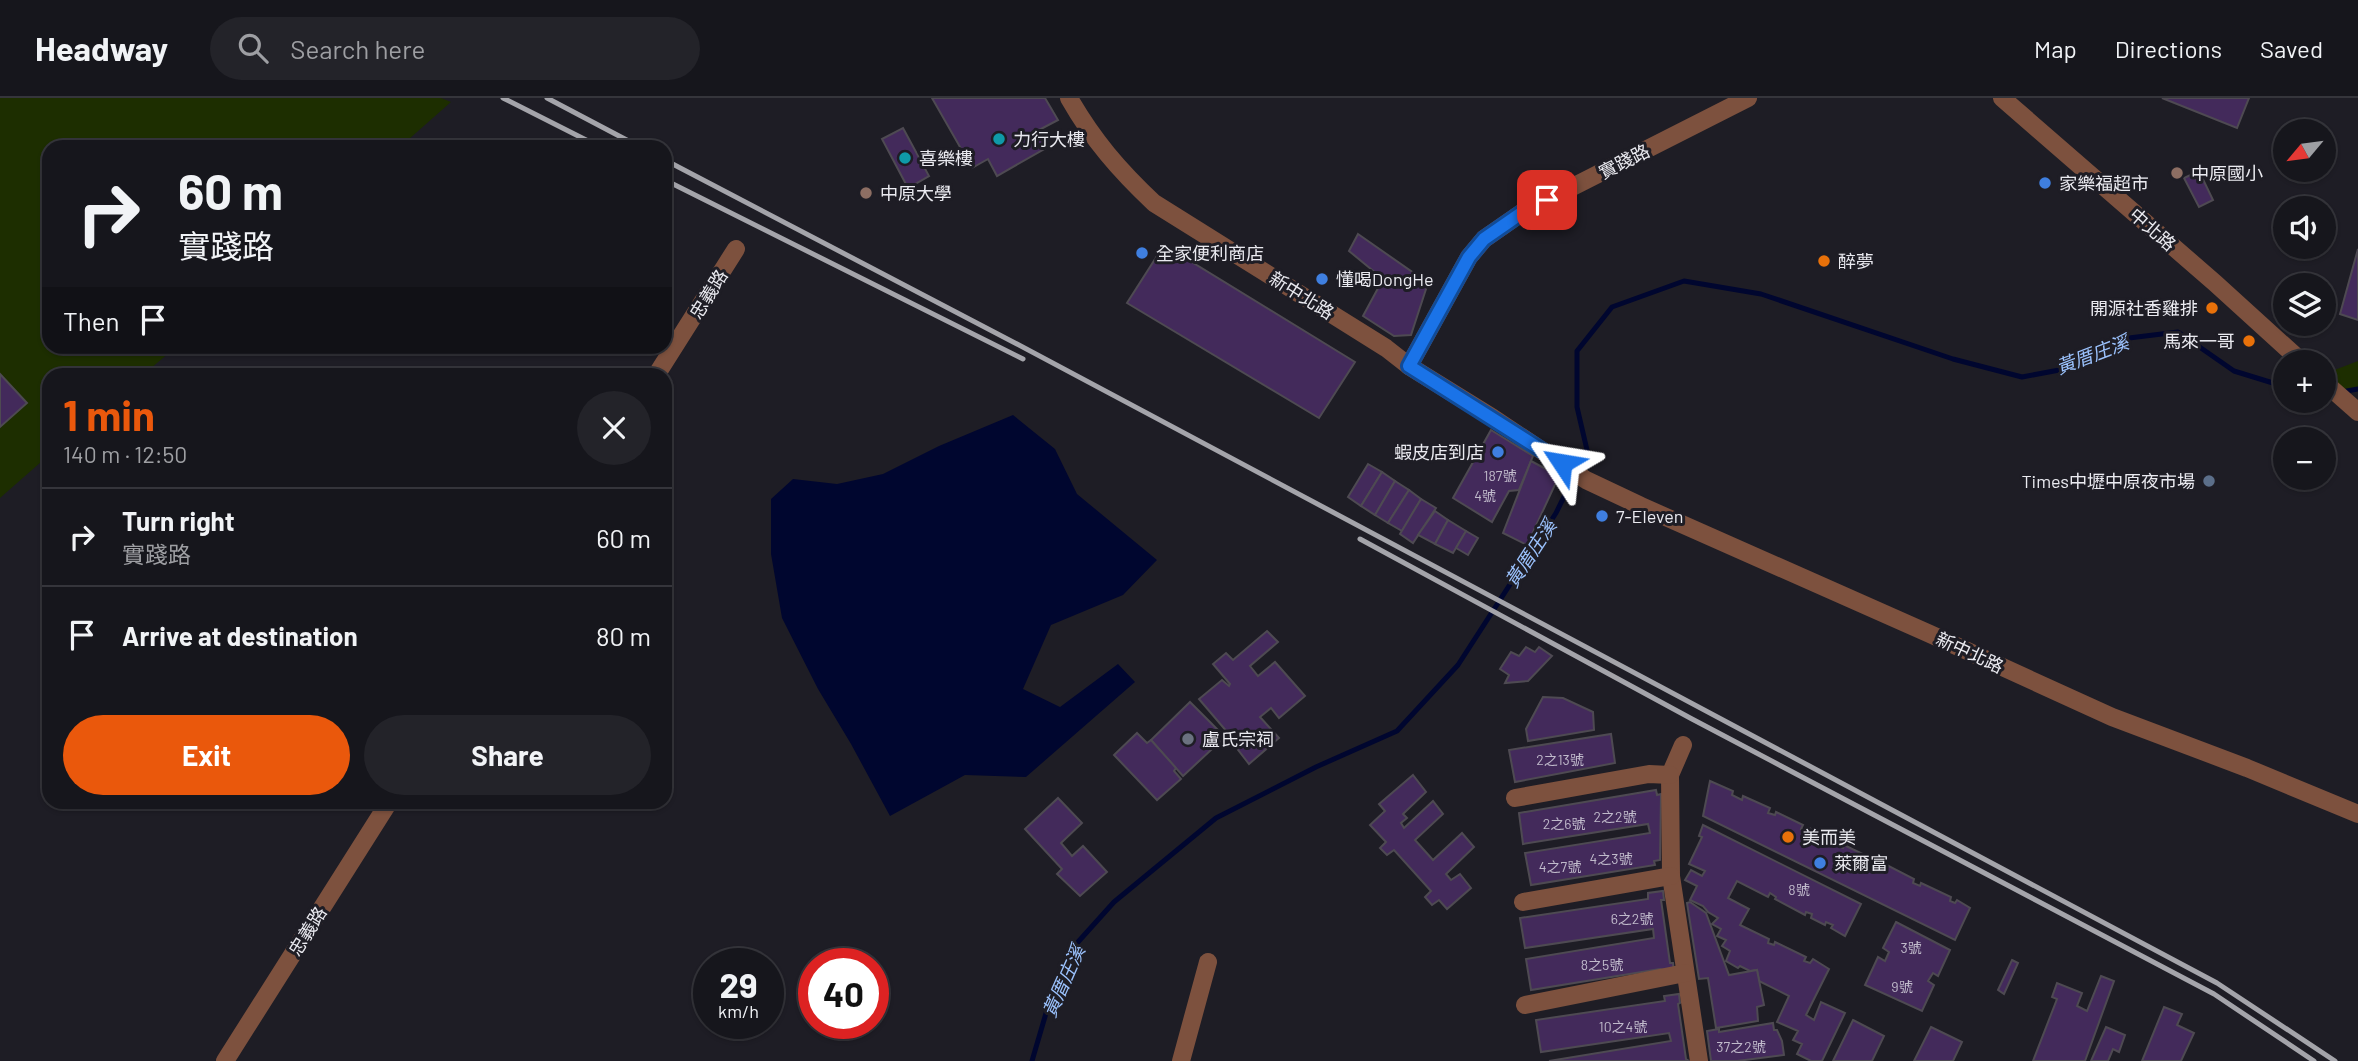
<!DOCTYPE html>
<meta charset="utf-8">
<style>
:root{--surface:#16161c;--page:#232329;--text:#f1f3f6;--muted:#9e9fa3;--line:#35353b;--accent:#ea580c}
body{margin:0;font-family:Barlow,"Noto Sans TC",sans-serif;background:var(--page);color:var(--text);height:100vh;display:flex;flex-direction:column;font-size:26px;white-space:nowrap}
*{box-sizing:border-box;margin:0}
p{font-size:23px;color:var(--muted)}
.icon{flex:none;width:38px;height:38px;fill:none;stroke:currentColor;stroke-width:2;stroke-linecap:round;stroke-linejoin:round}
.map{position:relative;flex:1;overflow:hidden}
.panel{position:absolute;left:42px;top:270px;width:630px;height:441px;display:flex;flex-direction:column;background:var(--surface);border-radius:21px;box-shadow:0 2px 5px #0004,0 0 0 2px var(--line)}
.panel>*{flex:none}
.top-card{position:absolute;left:42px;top:42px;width:630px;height:214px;border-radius:21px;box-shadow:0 2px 5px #0004,0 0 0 2px var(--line);background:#16161c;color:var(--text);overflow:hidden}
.needle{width:46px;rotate:241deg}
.fabs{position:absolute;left:2273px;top:21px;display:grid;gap:14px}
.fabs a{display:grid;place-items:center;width:63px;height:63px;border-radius:50%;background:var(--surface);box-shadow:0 2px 5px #0004,0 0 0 2px var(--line);font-size:35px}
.speed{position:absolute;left:693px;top:850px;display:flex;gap:14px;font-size:35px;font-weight:700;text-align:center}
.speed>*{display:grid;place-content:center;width:91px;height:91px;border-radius:50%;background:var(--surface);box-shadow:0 2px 5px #0004,0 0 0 2px var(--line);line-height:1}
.speed small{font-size:18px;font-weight:400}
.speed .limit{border:10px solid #d22;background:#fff;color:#111}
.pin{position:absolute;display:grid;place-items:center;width:60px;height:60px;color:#fff;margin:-30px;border-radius:14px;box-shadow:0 4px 10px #0006}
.me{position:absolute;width:77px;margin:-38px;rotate:303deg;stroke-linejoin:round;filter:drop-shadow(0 0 5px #0008)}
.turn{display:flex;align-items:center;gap:24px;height:147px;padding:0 21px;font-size:32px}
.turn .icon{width:91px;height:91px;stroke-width:2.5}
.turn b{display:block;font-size:49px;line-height:60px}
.then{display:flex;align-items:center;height:66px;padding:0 21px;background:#0003;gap:14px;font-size:26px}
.round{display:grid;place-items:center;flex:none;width:74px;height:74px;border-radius:37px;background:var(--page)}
.overview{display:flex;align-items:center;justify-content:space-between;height:119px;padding:0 21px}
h1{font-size:42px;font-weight:700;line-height:52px;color:var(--accent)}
.cta{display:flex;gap:14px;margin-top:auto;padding:14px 21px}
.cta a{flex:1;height:80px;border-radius:42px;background:var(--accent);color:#fff;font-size:28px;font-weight:700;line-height:80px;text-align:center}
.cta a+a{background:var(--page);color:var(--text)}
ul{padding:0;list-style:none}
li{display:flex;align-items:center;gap:21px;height:98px;padding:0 21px;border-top:2px solid var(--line)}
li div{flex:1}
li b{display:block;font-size:26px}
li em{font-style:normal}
header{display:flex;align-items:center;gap:42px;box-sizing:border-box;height:98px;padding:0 35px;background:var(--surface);border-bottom:2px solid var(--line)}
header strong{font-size:33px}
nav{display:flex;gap:38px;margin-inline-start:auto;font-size:24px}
.search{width:490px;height:63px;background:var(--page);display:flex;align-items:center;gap:18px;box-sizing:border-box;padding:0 24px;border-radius:38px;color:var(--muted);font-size:26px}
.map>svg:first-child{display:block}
.green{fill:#1d2e00}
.water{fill:#00062f}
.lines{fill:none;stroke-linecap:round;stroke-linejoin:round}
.stream{stroke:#00062f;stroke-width:5}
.building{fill:#432a5b;stroke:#4e4a52;stroke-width:2}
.minor{stroke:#7d513e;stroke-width:18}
.rail{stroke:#a4a4aa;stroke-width:5}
.route-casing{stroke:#114b97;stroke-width:18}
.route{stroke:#1a73e8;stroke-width:12}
.culture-dot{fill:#0f9aa8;stroke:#1e1d25;stroke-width:2.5}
.education-dot{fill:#8d6e63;stroke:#1e1d25;stroke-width:2.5}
.shop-dot{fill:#3f7fe0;stroke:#1e1d25;stroke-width:2.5}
.food-dot{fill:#e8710a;stroke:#1e1d25;stroke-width:2.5}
.service-dot{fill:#5c6f8a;stroke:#1e1d25;stroke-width:2.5}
.worship-dot{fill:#6b7280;stroke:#1e1d25;stroke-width:2.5}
.labels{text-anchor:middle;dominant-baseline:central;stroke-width:6;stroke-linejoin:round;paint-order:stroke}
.number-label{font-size:14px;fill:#c0bacb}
.poi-label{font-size:18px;fill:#eaeaf0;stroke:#1e1d25;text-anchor:start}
.street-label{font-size:18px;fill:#eaeaf0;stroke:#1e1d25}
.water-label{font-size:19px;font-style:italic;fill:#9bc2fd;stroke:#1e1d25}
</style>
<header>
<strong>Headway</strong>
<div class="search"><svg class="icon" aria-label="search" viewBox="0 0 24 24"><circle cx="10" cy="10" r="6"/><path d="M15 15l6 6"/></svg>Search here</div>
<nav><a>Map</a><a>Directions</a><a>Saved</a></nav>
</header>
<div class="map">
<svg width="2358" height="963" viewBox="0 0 2358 963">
<rect width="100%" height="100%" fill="#1e1d25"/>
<g class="green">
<polygon points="0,0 441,0 451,4 400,49 49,49 49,248 176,249 144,276 49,276 49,357 0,400"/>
<polygon points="2358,263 2358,291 2335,296 2324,276"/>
</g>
<polygon class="water" points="1013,317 1055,351 1077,396 1157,462 1123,497 1051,527 1023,591 1060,609 1118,566 1135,584 1026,679 965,677 890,718 851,646 818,591 782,520 771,456 771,401 793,381 837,386 883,376 939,348"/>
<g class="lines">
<g class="stream">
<polyline points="2341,294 2358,291"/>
<polyline points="1032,963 1049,905 1078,844 1114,804 1216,720 1316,669 1397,633 1458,567 1556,415 1587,352 1577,309 1577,253 1612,209 1684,183 1761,196 1953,261 2022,279 2070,270 2129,240 2178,234 2234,273 2286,289"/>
</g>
</g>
<g class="building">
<polygon points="932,0 1045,0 1058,22 1037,33 1046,50 997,78 988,61 972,70"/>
<polygon points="2162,0 2249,0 2237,30"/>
<polygon points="903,30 929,78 908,90 882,41"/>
<polygon points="2199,73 2213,102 2199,109 2184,80"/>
<polygon points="1358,136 1428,185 1411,237 1394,238 1363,218 1383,181 1349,153"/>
<polygon points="1164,147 1355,264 1319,320 1127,205"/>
<polygon points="2358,151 2358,222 2340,216"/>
<polygon points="0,276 27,305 0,329"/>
<polygon points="1491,332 1533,358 1519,392 1509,393 1492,424 1453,400"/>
<polygon points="1531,363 1559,378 1527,447 1503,435"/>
<polygon points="1368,366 1382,374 1361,408 1348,399"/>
<polygon points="1382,374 1395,383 1375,417 1361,408"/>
<polygon points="1395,383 1409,392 1388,425 1375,417"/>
<polygon points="1409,392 1421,401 1402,433 1388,425"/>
<polygon points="1421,401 1436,410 1413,445 1400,436"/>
<polygon points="1435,413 1448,422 1435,446 1418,437"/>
<polygon points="1448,422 1466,433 1453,455 1435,446"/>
<polygon points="1466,433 1478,440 1468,457 1456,450"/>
<polygon points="1267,533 1278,544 1250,568 1258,578 1275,564 1305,598 1279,620 1271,610 1260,619 1279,640 1249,666 1232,644 1234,642 1199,601 1222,582 1229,588 1230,586 1213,566 1226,555 1233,562"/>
<polygon points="1526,549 1535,554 1539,549 1552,558 1528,583 1505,585 1509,577 1500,571 1511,554 1519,558"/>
<polygon points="1543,599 1563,600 1593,614 1594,632 1528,643 1526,631"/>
<polygon points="1190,604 1225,639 1183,678 1151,642"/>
<polygon points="1137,635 1147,645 1151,642 1176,670 1174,673 1181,681 1157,702 1114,657"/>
<polygon points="1611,636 1615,665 1515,684 1509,652"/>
<polygon points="1413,677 1426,694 1403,716 1407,720 1401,725 1404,730 1433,703 1443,716 1415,742 1433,762 1462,735 1474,749 1446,776 1451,782 1460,776 1471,790 1447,811 1439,802 1432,807 1425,799 1431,793 1394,752 1387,757 1380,750 1386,744 1370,727 1385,713 1379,706"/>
<polygon points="1710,683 1733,693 1732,697 1742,702 1743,698 1770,710 1768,715 1775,717 1776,714 1803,727 1801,731 1808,734 1809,730 1838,743 1836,747 1843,750 1844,747 1873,761 1871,765 1878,767 1879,763 1914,781 1913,785 1920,788 1921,785 1951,799 1950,803 1955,805 1957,802 1970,810 1955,842 1703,718"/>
<polygon points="1656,692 1657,697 1661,696 1660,762 1654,763 1655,767 1531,787 1525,755 1650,735 1648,726 1523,746 1519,715"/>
<polygon points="1058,700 1082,725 1061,745 1072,758 1083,748 1107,774 1080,798 1057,776 1062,771 1025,731"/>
<polygon points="1703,727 1861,806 1845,838 1831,830 1833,827 1826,824 1825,827 1811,820 1812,816 1806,814 1805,817 1775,801 1776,799 1770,795 1768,799 1737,783 1728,800 1749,811 1740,827 1769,841 1768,845 1774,847 1775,844 1806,859 1804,863 1810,865 1813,861 1829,871 1806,917 1814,922 1821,904 1845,915 1822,963 1811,963 1797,956 1802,946 1793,942 1798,933 1777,924 1789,898 1759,883 1757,872 1750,873 1740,868 1738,870 1726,863 1730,853 1722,848 1726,842 1717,838 1721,831 1712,826 1718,820 1708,814 1703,808 1690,802 1697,788 1685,782 1691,772 1702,778 1705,773 1689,766 1702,739 1699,738"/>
<polygon points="1663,793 1664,802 1661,802 1670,865 1673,865 1674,875 1660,871 1531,892 1526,861 1654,840 1653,831 1525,850 1520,820 1648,801 1648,795"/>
<polygon points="1690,804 1706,815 1729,877 1757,872 1764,907 1757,909 1758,923 1716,930 1708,880 1699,881 1687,805"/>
<polygon points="1896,824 1950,852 1938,878 1933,875 1928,883 1934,887 1922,913 1865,887 1878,859 1885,863 1889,854 1883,850"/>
<polygon points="2012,862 2018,865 2004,896 1998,892"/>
<polygon points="2101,878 2114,883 2085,963 2033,963 2057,901 2052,899 2057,885 2082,895 2077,908 2087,913"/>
<polygon points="1679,896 1680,905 1678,906 1686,961 1689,963 1549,963 1671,943 1669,935 1541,954 1536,922 1665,903 1664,898"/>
<polygon points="2164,909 2182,916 2177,927 2194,935 2181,963 2142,963"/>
<polygon points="1853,922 1884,938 1872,963 1833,963"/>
<polygon points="1773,925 1774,932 1777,932 1782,943 1784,957 1737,963 1711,963 1707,933 1719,931 1719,934"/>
<polygon points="1931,929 1962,944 1953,963 1914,963"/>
<polygon points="2106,929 2125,937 2119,954 2113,951 2108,963 2091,963"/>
</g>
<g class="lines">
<g class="minor">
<path d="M1069,0C1093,42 1119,72 1154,105L1386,250L1409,268L1493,320L1586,382L1641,408L1930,536L2112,619L2247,670L2358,716"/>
<polyline points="2002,0 2215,185 2302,264"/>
<polyline points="1409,268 1469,159 1484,141 1523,114 1748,0"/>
<polyline points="657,276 736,151"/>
<polyline points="2324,284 2358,314"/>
<polyline points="1683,647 1670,677 1671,778 1699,963"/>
<polyline points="1515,700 1649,676 1670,677"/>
<polyline points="1523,804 1671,778"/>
<polyline points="1525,907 1685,875"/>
<polyline points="225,963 389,704"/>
<polyline points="1181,963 1208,864"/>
</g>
<g class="rail">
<polyline points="503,0 600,49"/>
<polyline points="547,0 640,49"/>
<polyline points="665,62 1017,246 2217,885 2335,963"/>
<polyline points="665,82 1023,261"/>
<polyline points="1360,441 1692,621 2214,896 2314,963"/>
</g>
</g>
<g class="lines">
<g class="route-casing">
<polyline id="route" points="1547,102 1523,114 1484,141 1469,159 1409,268 1562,365"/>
</g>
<use href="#route" class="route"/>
</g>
<g class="culture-dot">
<circle cx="999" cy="41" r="7"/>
<circle cx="905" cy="60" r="7"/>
</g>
<g class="education-dot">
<circle cx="2177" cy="75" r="7"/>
<circle cx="866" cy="95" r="7"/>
</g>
<g class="shop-dot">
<circle cx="2045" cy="85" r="7"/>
<circle cx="1142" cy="155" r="7"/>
<circle cx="1322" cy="181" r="7"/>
<circle cx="1498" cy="354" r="7"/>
<circle cx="1602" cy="418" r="7"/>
<circle cx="1820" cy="765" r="7"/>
</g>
<g class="food-dot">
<circle cx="1824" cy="163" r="7"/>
<circle cx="2212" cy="210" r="7"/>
<circle cx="2249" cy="243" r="7"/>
<circle cx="1788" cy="739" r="7"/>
</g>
<circle class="service-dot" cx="2209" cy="383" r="7"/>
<circle class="worship-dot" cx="1188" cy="641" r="7"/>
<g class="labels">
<g class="number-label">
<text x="1500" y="377">187號</text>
<text x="1485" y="397">4號</text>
<text x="1560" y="661">2之13號</text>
<text x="1615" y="718">2之2號</text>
<text x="1564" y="725">2之6號</text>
<text x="1611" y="760">4之3號</text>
<text x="1560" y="768">4之7號</text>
<text x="1799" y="791">8號</text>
<text x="1632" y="820">6之2號</text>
<text x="1911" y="849">3號</text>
<text x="1602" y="866">8之5號</text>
<text x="1902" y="888">9號</text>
<text x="1623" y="928">10之4號</text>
<text x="1741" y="948">37之2號</text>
</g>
<g class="poi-label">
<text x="1013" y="41">力行大樓</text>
<text x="919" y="60">喜樂樓</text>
<text x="2191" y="75">中原國小</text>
<text x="2059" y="85">家樂福超市</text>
<text x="880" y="95">中原大學</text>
<text x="1156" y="155">全家便利商店</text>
<text x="1838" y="163">醉夢</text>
<text x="1336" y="181">懂喝DongHe</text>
<text x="2198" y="210" text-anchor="end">開源社香雞排</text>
<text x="2235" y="243" text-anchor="end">馬來一哥</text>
<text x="1484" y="354" text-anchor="end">蝦皮店到店</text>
<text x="2195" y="383" text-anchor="end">Times中壢中原夜市場</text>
<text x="1616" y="418">7-Eleven</text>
<text x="1202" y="641">盧氏宗祠</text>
<text x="1802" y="739">美而美</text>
<text x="1834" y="765">萊爾富</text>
</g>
<g class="street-label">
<text transform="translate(1624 63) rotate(-27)">實踐路</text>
<text transform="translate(2153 131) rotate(41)">中北路</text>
<text transform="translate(708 196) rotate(-58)">忠義路</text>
<text transform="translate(1302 197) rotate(32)">新中北路</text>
<text transform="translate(1970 554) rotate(25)">新中北路</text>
<text transform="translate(307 833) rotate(-58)">忠義路</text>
</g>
<g class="water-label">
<text transform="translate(2092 256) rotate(-21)">黃厝庄溪</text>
<text transform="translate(1530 455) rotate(-57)">黃厝庄溪</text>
<text transform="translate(1063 883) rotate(-66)">黃厝庄溪</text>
</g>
</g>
</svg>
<div class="fabs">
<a><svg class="needle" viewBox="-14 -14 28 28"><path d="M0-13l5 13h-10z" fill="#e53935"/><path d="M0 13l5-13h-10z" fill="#9e9fa3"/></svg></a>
<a><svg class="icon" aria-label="sound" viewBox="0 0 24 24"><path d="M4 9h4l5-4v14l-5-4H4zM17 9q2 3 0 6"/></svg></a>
<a><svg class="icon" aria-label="layers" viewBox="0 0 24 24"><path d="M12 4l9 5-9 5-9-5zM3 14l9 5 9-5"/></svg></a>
<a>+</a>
<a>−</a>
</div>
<div class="speed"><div>29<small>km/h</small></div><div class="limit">40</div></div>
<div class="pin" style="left:1547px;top:102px;background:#d93025"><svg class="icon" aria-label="arrive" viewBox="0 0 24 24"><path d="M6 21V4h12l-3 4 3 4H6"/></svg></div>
<svg class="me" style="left:1562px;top:365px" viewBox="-20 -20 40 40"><path d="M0-17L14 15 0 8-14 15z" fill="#1a73e8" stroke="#fff" stroke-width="4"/></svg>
<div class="top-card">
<div class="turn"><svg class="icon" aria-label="right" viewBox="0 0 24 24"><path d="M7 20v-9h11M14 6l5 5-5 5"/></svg><div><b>60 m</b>實踐路</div></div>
<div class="then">Then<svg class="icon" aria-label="arrive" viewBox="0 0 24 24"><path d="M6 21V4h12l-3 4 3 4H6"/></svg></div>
</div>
<section class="panel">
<div class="overview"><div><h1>1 min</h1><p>140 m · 12:50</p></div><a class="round"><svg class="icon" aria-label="close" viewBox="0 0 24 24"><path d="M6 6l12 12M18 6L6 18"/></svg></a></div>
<ul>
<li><svg class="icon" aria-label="right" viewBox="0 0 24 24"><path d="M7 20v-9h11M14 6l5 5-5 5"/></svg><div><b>Turn right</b><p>實踐路</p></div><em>60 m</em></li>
<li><svg class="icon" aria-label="arrive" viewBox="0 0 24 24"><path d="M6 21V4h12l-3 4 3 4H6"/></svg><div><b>Arrive at destination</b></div><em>80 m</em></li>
</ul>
<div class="cta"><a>Exit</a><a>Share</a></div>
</section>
</div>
